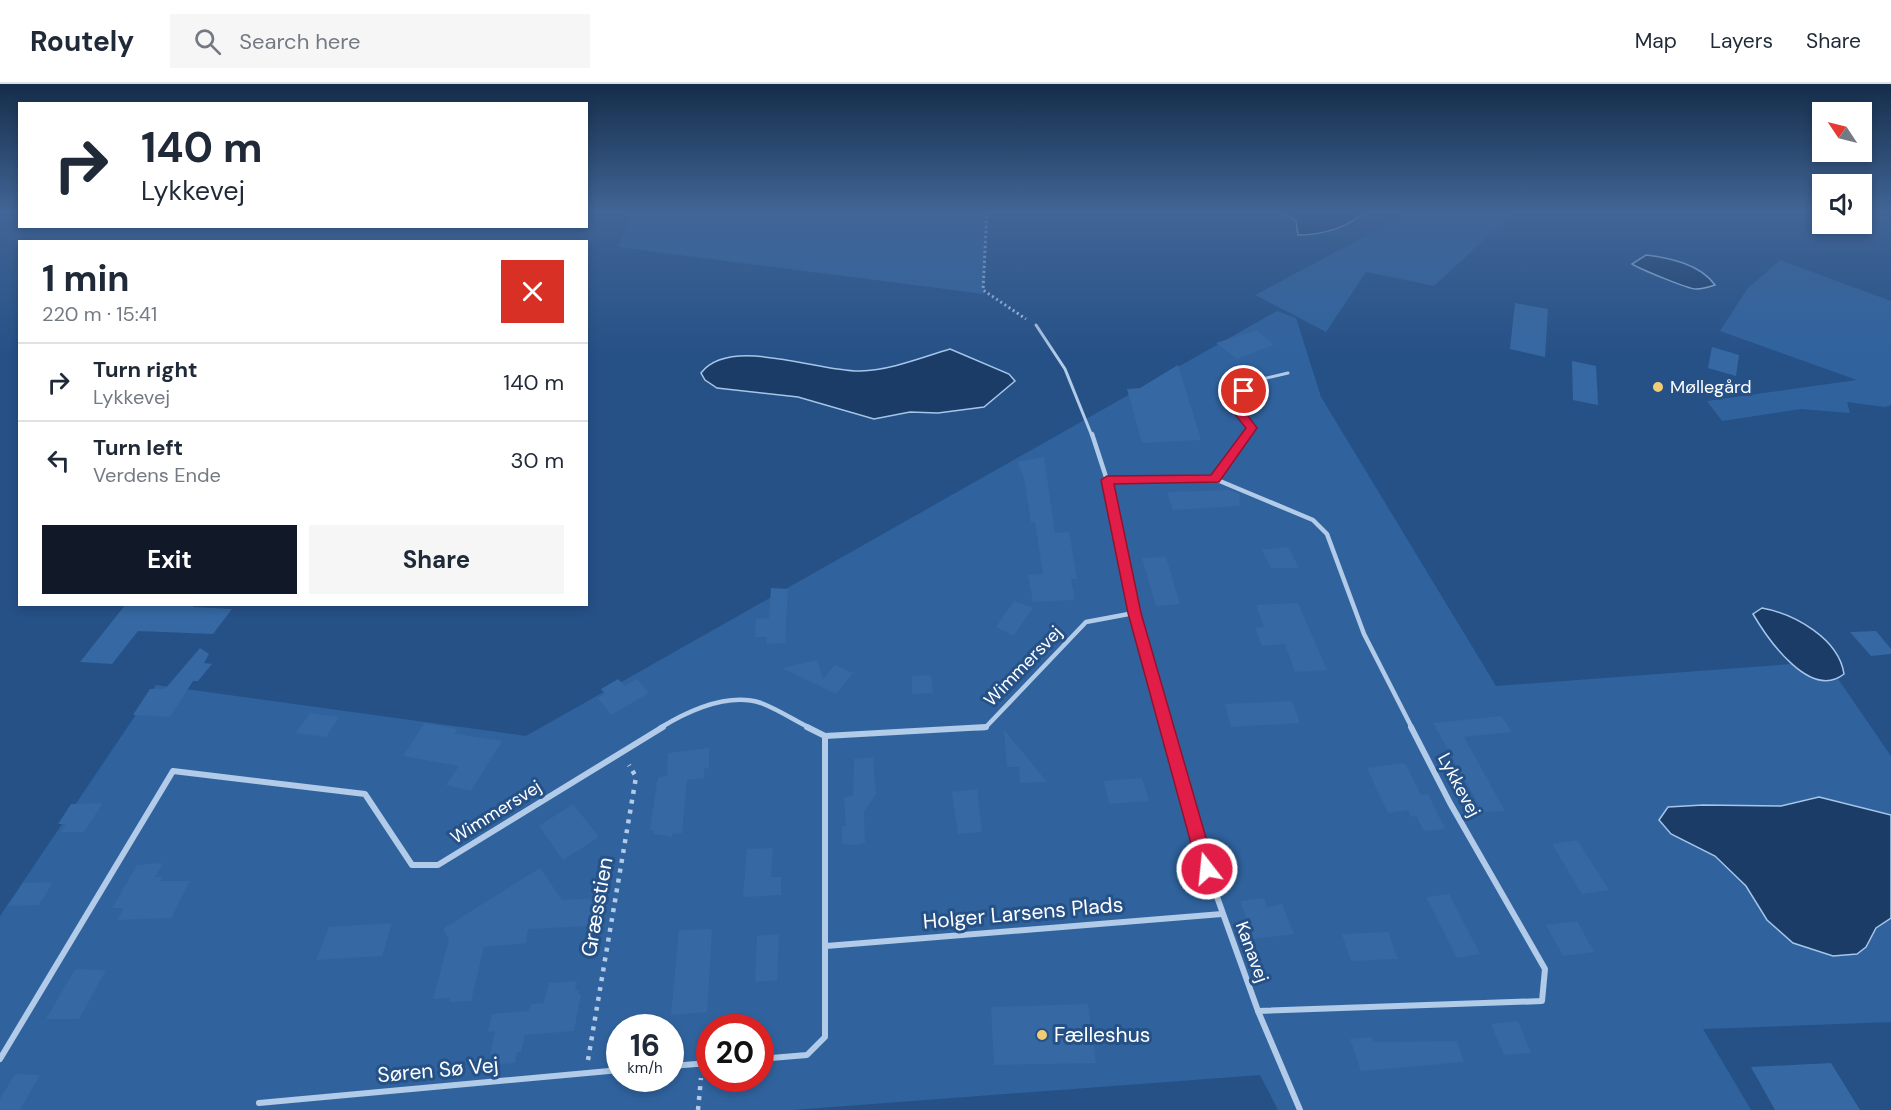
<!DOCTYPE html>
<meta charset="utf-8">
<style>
:root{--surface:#fff;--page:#f6f6f7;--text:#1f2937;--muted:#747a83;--line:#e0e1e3;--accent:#111827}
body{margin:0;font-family:"DM Sans",sans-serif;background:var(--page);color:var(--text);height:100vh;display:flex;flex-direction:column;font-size:22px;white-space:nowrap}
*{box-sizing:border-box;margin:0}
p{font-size:20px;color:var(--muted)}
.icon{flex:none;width:33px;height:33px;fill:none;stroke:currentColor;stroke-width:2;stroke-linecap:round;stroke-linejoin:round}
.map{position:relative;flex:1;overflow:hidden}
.details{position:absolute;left:18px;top:156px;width:570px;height:366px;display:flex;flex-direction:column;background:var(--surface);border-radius:0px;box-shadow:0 3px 9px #0003}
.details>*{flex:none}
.top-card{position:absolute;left:18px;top:18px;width:570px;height:126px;border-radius:0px;box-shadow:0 3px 9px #0003;background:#fff;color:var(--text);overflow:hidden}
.needle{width:39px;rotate:305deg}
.fabs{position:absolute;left:1812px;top:18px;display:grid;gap:12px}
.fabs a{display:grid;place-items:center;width:60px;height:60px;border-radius:0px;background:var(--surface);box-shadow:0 3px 9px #0003;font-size:30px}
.speed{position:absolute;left:606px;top:930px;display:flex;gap:12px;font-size:30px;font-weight:700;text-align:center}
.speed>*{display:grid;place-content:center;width:78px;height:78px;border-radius:50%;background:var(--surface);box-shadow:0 3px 9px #0003;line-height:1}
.speed small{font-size:15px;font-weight:400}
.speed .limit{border:9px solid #d22;background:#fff;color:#111}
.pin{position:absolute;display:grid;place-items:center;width:51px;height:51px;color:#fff;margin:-26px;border:3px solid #fff;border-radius:50%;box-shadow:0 2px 6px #0007}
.me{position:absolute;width:66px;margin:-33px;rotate:344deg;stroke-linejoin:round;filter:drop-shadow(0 0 4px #0008)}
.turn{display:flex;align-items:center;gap:21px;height:126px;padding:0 24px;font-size:27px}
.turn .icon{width:78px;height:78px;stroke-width:2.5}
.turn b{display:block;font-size:42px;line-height:51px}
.round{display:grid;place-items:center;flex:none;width:63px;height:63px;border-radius:0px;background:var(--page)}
.overview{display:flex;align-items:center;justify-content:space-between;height:102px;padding:0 24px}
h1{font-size:36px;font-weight:700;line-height:45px}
.action{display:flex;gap:12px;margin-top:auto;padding:12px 24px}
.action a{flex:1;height:69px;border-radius:0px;background:var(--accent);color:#fff;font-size:24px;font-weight:700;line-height:69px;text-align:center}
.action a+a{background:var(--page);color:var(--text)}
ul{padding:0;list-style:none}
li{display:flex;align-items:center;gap:18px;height:78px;padding:0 24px;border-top:2px solid var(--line)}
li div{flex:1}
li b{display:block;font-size:22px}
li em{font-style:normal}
header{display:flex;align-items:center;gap:36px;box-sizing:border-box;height:84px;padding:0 30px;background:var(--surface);border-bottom:2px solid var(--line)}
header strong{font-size:28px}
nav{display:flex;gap:33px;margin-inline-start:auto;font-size:21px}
.search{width:420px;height:54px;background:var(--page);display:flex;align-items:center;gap:15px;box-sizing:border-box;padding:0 21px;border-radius:0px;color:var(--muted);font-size:22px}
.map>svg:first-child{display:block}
.green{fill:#30639e;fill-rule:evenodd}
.water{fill:#1a3c67;stroke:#a5c6e9;stroke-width:1.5}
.building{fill:#3668a3}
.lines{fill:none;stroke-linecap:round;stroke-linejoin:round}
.path-far1{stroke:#b1cbe8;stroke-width:3;stroke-dasharray:2 3;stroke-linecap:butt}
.path{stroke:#b1cbe8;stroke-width:4.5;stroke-dasharray:4 6;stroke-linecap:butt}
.lane-far2{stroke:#b1cbe8;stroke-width:3}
.lane-far1{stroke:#b1cbe8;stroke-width:4.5}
.lane{stroke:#b1cbe8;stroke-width:6}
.route{fill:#e11d48;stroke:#92132f;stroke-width:1.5}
.poi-dot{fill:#f2cc75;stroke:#265187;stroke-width:2}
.labels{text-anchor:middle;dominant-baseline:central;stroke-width:6;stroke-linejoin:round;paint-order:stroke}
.poi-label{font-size:18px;fill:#fff;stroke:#265187;text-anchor:start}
.street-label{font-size:18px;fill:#fff;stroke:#265187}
.near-street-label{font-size:21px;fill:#fff;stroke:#265187}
.near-poi-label{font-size:21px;fill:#fff;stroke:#265187;text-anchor:start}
</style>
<header>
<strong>Routely</strong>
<div class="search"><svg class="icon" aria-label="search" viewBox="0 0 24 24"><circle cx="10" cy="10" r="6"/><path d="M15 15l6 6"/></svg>Search here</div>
<nav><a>Map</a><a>Layers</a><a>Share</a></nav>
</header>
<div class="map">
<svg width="1891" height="1026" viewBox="0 0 1891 1026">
<rect width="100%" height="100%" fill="#265187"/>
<g class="green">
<polygon points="631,127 989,127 984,210 618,163"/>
<polygon points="1413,127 1515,127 1434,202 1366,188 1326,248 1255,211"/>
<polygon points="1780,176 1891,217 1891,321 1885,323 1847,318 1850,329 1801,325 1722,337 1707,317 1857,296 1720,247 1747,205"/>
<path d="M1277,227L1296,234L1321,313L1496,602L1792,580C1807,592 1819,596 1838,595L1891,672V731L1819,713L1781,722L1703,721L1671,750L1715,772L1746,802L1767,836L1866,863L1876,844L1891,834V938L1703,945L1751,1026H1278L1260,991L792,1026H0V832L156,601L526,652ZM620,944H670V994H620ZM710,944H760V994H710Z"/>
</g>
<g class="water">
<path d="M1282,127H1365C1350,144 1320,151 1298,151L1296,137Z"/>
<path d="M1646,171C1670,174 1700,180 1715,201C1709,203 1702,205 1696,205C1688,205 1640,185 1632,180Z"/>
<path d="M950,265L1009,290L1015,297L984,323L938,329L910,328L874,335L798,313L717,304L705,296L701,289C730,251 818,288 860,287C891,286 920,274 950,265Z"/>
<path d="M1762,524C1795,530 1839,555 1844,590C1810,617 1767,554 1753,530Z"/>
<polygon points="1819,713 1891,731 1891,834 1876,844 1866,863 1857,870 1833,872 1793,859 1767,836 1746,802 1715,772 1671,750 1659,736 1668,723 1703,721 1781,722"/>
</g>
<g class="building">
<polygon points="1515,219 1548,225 1545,273 1510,265"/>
<polygon points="1257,246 1273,261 1237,275 1216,259"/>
<polygon points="1712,263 1739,271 1736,292 1708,284"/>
<polygon points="1572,277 1596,282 1598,321 1573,316"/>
<polygon points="1178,281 1201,356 1142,359 1127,305 1140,304"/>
<polygon points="1044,373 1055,449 1069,448 1077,495 1071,495 1075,516 1033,518 1028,491 1043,490 1035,438 1031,438 1024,394 1017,378"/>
<polygon points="1229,406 1239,410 1240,422 1173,426 1167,408"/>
<polygon points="1288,463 1299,484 1271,484 1262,466"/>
<polygon points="1166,473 1180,520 1156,522 1142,474"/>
<polygon points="771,504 788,505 785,559 767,560 767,553 755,553 756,535 769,534"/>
<polygon points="1014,517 1033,524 1013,552 996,543"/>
<polygon points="1298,519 1327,586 1295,588 1285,560 1262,562 1255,544 1264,543 1256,521"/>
<polygon points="126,520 195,520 193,523 232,525 213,550 138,547 112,580 80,578"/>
<polygon points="1876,547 1891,565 1891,570 1871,572 1850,548"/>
<polygon points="200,564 209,570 204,579 212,580 198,597 193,597 170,633 133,631 150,605 165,605"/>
<polygon points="817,576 823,595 835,581 853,589 836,610 782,584"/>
<polygon points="931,591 933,609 912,610 912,592"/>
<polygon points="618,595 625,602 637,595 649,609 611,631 598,614 605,610 601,605"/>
<polygon points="1292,617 1300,639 1231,643 1225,620"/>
<polygon points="310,629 339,633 326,653 296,649"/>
<polygon points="1501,632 1512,648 1464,653 1505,727 1483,728 1433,639"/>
<polygon points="425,639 457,645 455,650 502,657 471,707 446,701 459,682 403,672"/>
<polygon points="1004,646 1020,665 1047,698 1020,699 1019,683 1007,683"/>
<polygon points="709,664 709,684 704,685 704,694 687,696 682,749 672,750 672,753 654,750 654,746 650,746 657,698 659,693 667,692 668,669"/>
<polygon points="873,673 876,710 864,727 865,759 853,761 842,760 842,742 846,742 844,713 853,712 854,675"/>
<polygon points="1405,679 1421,711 1428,710 1445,745 1424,747 1416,732 1411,733 1408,726 1388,729 1367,684"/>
<polygon points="1142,694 1149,717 1109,720 1104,697"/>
<polygon points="977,705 982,748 958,750 952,708"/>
<polygon points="103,719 84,748 61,748 66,740 58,740 71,720"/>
<polygon points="573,720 599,753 563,776 539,742"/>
<polygon points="1577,756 1581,762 1609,806 1582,810 1552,760"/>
<polygon points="773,764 771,793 781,793 781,811 743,813 747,765"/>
<polygon points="163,779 155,793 162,793 160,797 190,797 171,834 117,836 124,824 112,824 137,781"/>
<polygon points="540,784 562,816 598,814 593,842 528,845 526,859 484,863 471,917 449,918 450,914 433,915 449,856 443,845"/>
<polygon points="53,798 39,821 8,822 23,799"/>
<polygon points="1449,810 1480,870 1457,874 1426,813"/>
<polygon points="1264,814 1267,823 1282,820 1294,850 1254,855 1240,817"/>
<polygon points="1577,837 1594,868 1563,872 1546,841"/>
<polygon points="392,839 382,872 316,876 329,843"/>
<polygon points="712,845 707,928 671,931 679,846"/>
<polygon points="1388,848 1398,875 1351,877 1342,850"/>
<polygon points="779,850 777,896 755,898 757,852"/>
<polygon points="75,885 106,886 79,935 46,935"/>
<polygon points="577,897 575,907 578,906 578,910 581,910 574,947 525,951 521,968 517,968 515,979 491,981 493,970 490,971 495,947 488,948 492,930 529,927 531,920 544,919 549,899"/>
<polygon points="1088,920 1096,979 994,981 991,923"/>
<polygon points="1518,937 1531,969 1504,971 1491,940"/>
<polygon points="1372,953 1373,958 1457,957 1464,978 1361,987 1350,955"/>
<polygon points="1831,979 1860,1026 1775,1026 1751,983"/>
<polygon points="15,990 40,991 20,1026 0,1026 0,1015"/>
</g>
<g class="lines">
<polyline class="path-far1" points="987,127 983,206 1026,235"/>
<g class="path">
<polyline points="588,976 636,693 629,681"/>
<polyline points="698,1026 701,994"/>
</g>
<g class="lane-far2">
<polyline points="1036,241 1065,285 1092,352"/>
<polyline points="1246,352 1252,344 1239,328 1236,317 1258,296 1288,289"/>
</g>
<g class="lane-far1">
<polyline points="1092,350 1107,396 1134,529 1167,644"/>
<polyline points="1215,395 1247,350"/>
<polyline points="1107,396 1215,395 1313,436 1327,450 1364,550 1412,644"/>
<path d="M660,644C688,627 727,608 761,619C777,625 794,636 810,644"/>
<polyline points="975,644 985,644 1086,538 1134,529"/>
</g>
<g class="lane">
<polyline points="807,643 825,652 986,643"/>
<polyline points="1167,643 1207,785 1258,927 1300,1026"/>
<polyline points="826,862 1222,830"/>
<polyline points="1258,927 1542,917 1545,885 1450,719 1411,643"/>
<polyline points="0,975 173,687 365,710 412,781 438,781 663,643"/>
<polyline points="760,975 807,971 825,953 825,652"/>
<polyline points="670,982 710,979"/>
<polyline points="259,1019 620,986"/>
</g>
</g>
<linearGradient id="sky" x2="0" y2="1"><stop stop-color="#152d4a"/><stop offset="0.47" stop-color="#416596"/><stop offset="1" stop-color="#416596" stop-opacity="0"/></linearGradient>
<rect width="1891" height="271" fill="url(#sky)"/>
<polygon class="route" points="1240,305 1250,307 1242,317 1245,328 1257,344 1219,398 1114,400 1141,529 1215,785 1213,790 1207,793 1201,790 1198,785 1128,529 1101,396 1107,392 1211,391 1246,344 1233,328 1230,317"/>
<g class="poi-dot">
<circle cx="1658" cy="303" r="6"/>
<circle cx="1042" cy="951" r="6"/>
</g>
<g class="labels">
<g class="poi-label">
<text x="1670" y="303">Møllegård</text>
</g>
<g class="street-label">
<text transform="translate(1023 582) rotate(-46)">Wimmersvej</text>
<text transform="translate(1459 701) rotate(62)">Lykkevej</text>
<text transform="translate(496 728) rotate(-32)">Wimmersvej</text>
<text transform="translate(1252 868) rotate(70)">Kanavej</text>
</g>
<g class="near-street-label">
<text transform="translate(597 823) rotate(-80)">Græsstien</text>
<text transform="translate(1023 829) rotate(-5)">Holger Larsens Plads</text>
<text transform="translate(438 986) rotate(-5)">Søren Sø Vej</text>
</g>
<g class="near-poi-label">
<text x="1054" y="951">Fælleshus</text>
</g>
</g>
</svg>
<div class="fabs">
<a><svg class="needle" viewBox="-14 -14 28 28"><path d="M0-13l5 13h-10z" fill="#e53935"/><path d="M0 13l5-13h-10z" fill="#747a83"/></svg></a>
<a><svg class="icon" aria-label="sound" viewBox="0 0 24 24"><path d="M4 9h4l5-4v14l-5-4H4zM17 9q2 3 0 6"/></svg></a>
</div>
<div class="speed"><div>16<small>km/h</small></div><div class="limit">20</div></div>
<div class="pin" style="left:1244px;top:307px;background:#d93025"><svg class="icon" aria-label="arrive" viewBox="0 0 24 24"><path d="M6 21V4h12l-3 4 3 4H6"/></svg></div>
<svg class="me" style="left:1207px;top:785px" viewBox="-20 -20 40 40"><circle r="17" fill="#e11d48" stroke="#fff" stroke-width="3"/><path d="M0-11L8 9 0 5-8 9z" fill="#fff"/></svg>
<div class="top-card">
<div class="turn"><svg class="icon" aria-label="right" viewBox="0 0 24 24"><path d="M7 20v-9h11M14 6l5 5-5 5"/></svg><div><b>140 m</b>Lykkevej</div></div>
</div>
<section class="details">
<div class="overview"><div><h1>1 min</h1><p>220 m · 15:41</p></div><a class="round" style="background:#d93025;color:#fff"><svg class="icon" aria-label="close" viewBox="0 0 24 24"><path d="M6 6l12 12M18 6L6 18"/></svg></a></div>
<ul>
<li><svg class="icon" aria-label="right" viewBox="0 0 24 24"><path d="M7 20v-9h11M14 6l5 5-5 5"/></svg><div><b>Turn right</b><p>Lykkevej</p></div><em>140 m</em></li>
<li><svg class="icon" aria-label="left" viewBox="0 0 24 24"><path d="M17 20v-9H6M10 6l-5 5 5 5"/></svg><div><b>Turn left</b><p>Verdens Ende</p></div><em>30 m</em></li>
</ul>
<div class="action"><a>Exit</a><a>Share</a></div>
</section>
</div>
